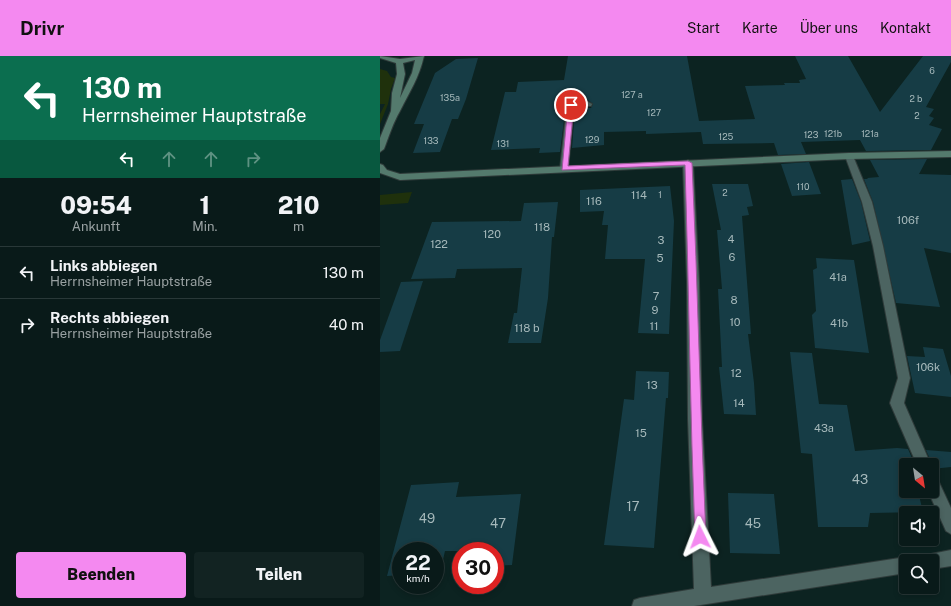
<!DOCTYPE html>
<html lang="de">
<meta charset="utf-8">
<style>
:root{--surface:#091a19;--page:#122322;--text:#f1f3f6;--muted:#99a1a2;--line:#293838;--accent:#f489f0}
body{margin:0;font-family:"Public Sans",sans-serif;background:var(--page);color:var(--text);height:100vh;display:flex;flex-direction:column;font-size:15px;white-space:nowrap}
*{box-sizing:border-box;margin:0}
p{font-size:13px;color:var(--muted)}
.icon{flex:none;width:22px;height:22px;fill:none;stroke:currentColor;stroke-width:2;stroke-linecap:round;stroke-linejoin:round}
.map{position:relative;flex:1;overflow:hidden}
.panel{display:flex;flex-direction:column;background:var(--surface);width:380px}
.panel>*{flex:none}
.guide{background:#0b6e4f;color:#fff;overflow:hidden}
.needle{width:26px;rotate:150deg}
.tools{position:absolute;left:519px;top:402px;display:grid;gap:8px}
.tools a{display:grid;place-items:center;width:40px;height:40px;border-radius:4px;background:var(--surface);box-shadow:0 2px 6px #0003,0 0 0 1px var(--line);font-size:20px}
.speed{position:absolute;left:12px;top:486px;display:flex;gap:8px;font-size:20px;font-weight:700;text-align:center}
.speed>*{display:grid;place-content:center;width:52px;height:52px;border-radius:50%;background:var(--surface);box-shadow:0 2px 6px #0003,0 0 0 1px var(--line);line-height:1}
.speed small{font-size:10px;font-weight:400}
.speed .limit{border:6px solid #d22;background:#fff;color:#111}
.pin{position:absolute;display:grid;place-items:center;width:34px;height:34px;color:#fff;margin:-17px;border:2px solid #fff;border-radius:50%;box-shadow:0 1px 4px #0007}
.me{position:absolute;width:44px;margin:-22px;rotate:357deg;stroke-linejoin:round;filter:drop-shadow(0 0 3px #0008)}
.turn{display:flex;align-items:center;gap:14px;height:84px;padding:0 16px;font-size:18px}
.turn .icon{width:52px;height:52px;stroke-width:2.5}
.turn b{display:block;font-size:28px;line-height:34px}
.lanes{display:flex;align-items:center;height:38px;padding:0 16px;background:#0003;justify-content:center;gap:20px;direction:ltr}
.lanes .off{opacity:.35}
.eta{display:flex;justify-content:space-evenly;align-items:center;height:68px;text-align:center}
.eta b{font-size:24px;font-weight:800;line-height:28px}
.action{display:flex;gap:8px;margin-top:auto;padding:8px 16px}
.action a{flex:1;height:46px;border-radius:4px;background:var(--accent);color:#111;font-size:16px;font-weight:800;line-height:46px;text-align:center}
.action a+a{background:var(--page);color:var(--text)}
ul{padding:0;list-style:none}
li{display:flex;align-items:center;gap:12px;height:52px;padding:0 16px;border-top:1px solid var(--line)}
li div{flex:1}
li b{display:block;font-size:15px}
li em{font-style:normal}
header{display:flex;align-items:center;gap:24px;box-sizing:border-box;height:56px;padding:0 20px;background:var(--accent);color:#111}
header strong{font-size:19px}
nav{display:flex;gap:22px;margin-inline-start:auto;font-size:14px}
main{display:flex;flex:1;min-height:0}
.map>svg:first-child{display:block}
.green{fill:#1f310c}
.building{fill:#163c45}
.lines{fill:none;stroke-linecap:round;stroke-linejoin:round}
.lane-casing{stroke:#2f3b3a;stroke-width:2}
.street-casing{stroke:#2f3b3a;stroke-width:2}
.secondary-casing{stroke:#2f3b3a;stroke-width:2}
.lane{fill:#4c6461;fill-rule:evenodd}
.street{fill:#4c6461;fill-rule:evenodd}
.secondary{fill:#547a6d;fill-rule:evenodd}
.route{fill:#f489f0;stroke:#9f599c}
.labels{text-anchor:middle;dominant-baseline:central;stroke-width:4;stroke-linejoin:round;paint-order:stroke}
.far-number-label{font-size:9px;fill:#a6b9bb}
.number-label{font-size:11px;fill:#a6b9bb}
.near-number-label{font-size:13px;fill:#a6b9bb}
</style>
<header>
<strong>Drivr</strong>
<nav><a>Start</a><a>Karte</a><a>Über uns</a><a>Kontakt</a></nav>
</header>
<main>
<section class="panel">
<div class="guide">
<div class="turn"><svg class="icon" aria-label="left" viewBox="0 0 24 24"><path d="M17 20v-9H6M10 6l-5 5 5 5"/></svg><div><b>130 m</b>Herrnsheimer Hauptstraße</div></div>
<div class="lanes"><svg class="icon" aria-label="left" viewBox="0 0 24 24"><path d="M17 20v-9H6M10 6l-5 5 5 5"/></svg><svg class="icon off" aria-label="ahead" viewBox="0 0 24 24"><path d="M12 20V5M6 11l6-6 6 6"/></svg><svg class="icon off" aria-label="ahead" viewBox="0 0 24 24"><path d="M12 20V5M6 11l6-6 6 6"/></svg><svg class="icon off" aria-label="right" viewBox="0 0 24 24"><path d="M7 20v-9h11M14 6l5 5-5 5"/></svg></div>
</div>
<div class="eta">
<div><b>09:54</b><p>Ankunft</p></div>
<div><b>1</b><p>Min.</p></div>
<div><b>210</b><p>m</p></div>
</div>
<ul>
<li><svg class="icon" aria-label="left" viewBox="0 0 24 24"><path d="M17 20v-9H6M10 6l-5 5 5 5"/></svg><div><b>Links abbiegen</b><p>Herrnsheimer Hauptstraße</p></div><em>130 m</em></li>
<li><svg class="icon" aria-label="right" viewBox="0 0 24 24"><path d="M7 20v-9h11M14 6l5 5-5 5"/></svg><div><b>Rechts abbiegen</b><p>Herrnsheimer Hauptstraße</p></div><em>40 m</em></li>
</ul>
<div class="action"><a>Beenden</a><a>Teilen</a></div>
</section>
<div class="map">
<svg width="571" height="550" viewBox="0 0 571 550">
<rect width="100%" height="100%" fill="#0c2321"/>
<g class="green">
<polygon points="0,13 7,15 11,21 15,22 11,33 8,48 0,68 0,58 5,48 0,48"/>
<polygon points="32,136 28,147 0,149 0,139"/>
</g>
<g class="building">
<polygon points="188,0 307,0 319,65 375,63 365,30 405,29 404,27 420,27 419,24 426,23 415,0 468,0 500,56 543,0 571,0 571,6 546,51 554,53 549,60 554,62 549,69 562,73 551,94 486,95 480,84 421,86 426,98 398,99 394,87 323,88 321,76 266,78 266,75 224,76 224,89 192,92 195,52 211,52 213,48 208,44 191,46 186,49 180,96 159,97 160,92 111,94 125,36 136,36 138,26 184,24"/>
<polygon points="98,2 86,43 78,63 72,63 60,96 33,97 44,68 34,68 55,17 76,3"/>
<polygon points="547,103 539,118 571,119 571,197 544,192 560,251 516,247 493,146 484,123 488,123 487,122 499,121 490,104"/>
<polygon points="429,106 441,138 412,140 401,108"/>
<polygon points="472,123 481,146 490,185 472,189 461,124"/>
<polygon points="332,128 368,128 373,150 367,151 369,159 362,160 371,278 368,278 374,327 376,359 344,358 339,311 342,311 338,233 342,233 337,174 341,174"/>
<polygon points="290,130 294,165 289,278 258,277 265,203 225,203 228,169 222,169 224,155 200,156 200,134"/>
<polygon points="178,146 174,181 172,181 168,242 161,287 128,287 134,257 137,257 142,212 77,213 75,222 31,223 52,166 141,165 144,147"/>
<polygon points="436,202 474,204 489,297 435,292 432,259 436,255 433,214 437,212"/>
<polygon points="43,225 20,295 0,296 0,284 21,226"/>
<polygon points="543,291 563,293 571,320 571,341 535,337 527,300 545,301"/>
<polygon points="410,296 432,297 439,348 467,349 475,395 517,392 528,393 535,409 526,409 526,435 538,435 543,456 490,457 488,471 438,471 432,398 421,397"/>
<polygon points="256,315 289,316 288,342 286,342 274,492 224,489 244,343 254,344"/>
<polygon points="546,394 571,396 571,411 552,413 552,408"/>
<polygon points="79,426 76,441 141,438 132,509 115,510 115,495 65,495 60,517 55,518 55,495 21,495 21,519 7,520 31,429"/>
<polygon points="348,437 394,438 400,498 350,497"/>
</g>
<g class="lines">
<g class="lane-casing">
<polygon id="lane" points="208,46 212,48 211,50 194,51 188,113 187,115 181,115 180,113 187,49 191,47"/>
</g>
<g class="street-casing">
<g id="street">
<polygon points="469,97 473,100 492,146 503,190 530,322 524,347 551,409 537,409 510,347 518,322 493,190 482,146 465,100"/>
<polygon points="308,104 313,107 319,226 322,363 331,531 526,501 532,505 526,505 526,517 314,550 252,550 254,544 260,542 314,533 308,363 307,226 303,107"/>
<polygon points="552,420 557,422 571,452 571,478 566,475 548,435 552,435"/>
<polygon points="571,494 571,510 552,513 552,505 544,505 546,499"/>
</g>
</g>
<g class="secondary-casing">
<g id="secondary">
<path d="M0,0L20,3L44,0C39,22 30,35 20,55C13,67 9,80 4,93L0,96V82L11,55L12,37L17,18L16,7L0,2ZM35,4L32,17L20,42L25,18L23,7Z"/>
<polygon points="571,95 571,101 469,103 20,124 0,117 0,108 3,109 7,114 20,118 469,97"/>
</g>
</g>
<use href="#lane" class="lane"/>
<use href="#street" class="street"/>
<use href="#secondary" class="secondary"/>
</g>
<path class="route" d="M191,47L194,49L188,110L308,105L312,107C318,232 320,356 326,481L325,485L320,487L316,485L315,481C310,357 309,233 305,109L182,114L188,49Z"/>
<g class="labels">
<g class="far-number-label">
<text x="552" y="14">6</text>
<text x="252" y="38">127 a</text>
<text x="70" y="41">135a</text>
<text x="536" y="42">2 b</text>
<text x="274" y="56">127</text>
<text x="537" y="59">2</text>
<text x="453" y="77">121b</text>
<text x="490" y="77">121a</text>
<text x="431" y="78">123</text>
<text x="346" y="80">125</text>
<text x="212" y="83">129</text>
<text x="51" y="84">133</text>
<text x="123" y="87">131</text>
<text x="423" y="130">110</text>
<text x="345" y="136">2</text>
<text x="280" y="138">1</text>
</g>
<g class="number-label">
<text x="259" y="139">114</text>
<text x="214" y="145">116</text>
<text x="528" y="164">106f</text>
<text x="162" y="171">118</text>
<text x="112" y="178">120</text>
<text x="351" y="183">4</text>
<text x="281" y="184">3</text>
<text x="59" y="188">122</text>
<text x="352" y="201">6</text>
<text x="280" y="202">5</text>
<text x="458" y="221">41a</text>
<text x="276" y="240">7</text>
<text x="354" y="244">8</text>
<text x="275" y="254">9</text>
<text x="355" y="266">10</text>
<text x="459" y="267">41b</text>
<text x="274" y="270">11</text>
<text x="147" y="272">118 b</text>
<text x="548" y="311">106k</text>
<text x="356" y="317">12</text>
<text x="272" y="329">13</text>
<text x="359" y="347">14</text>
<text x="444" y="372">43a</text>
<text x="261" y="377">15</text>
</g>
<g class="near-number-label">
<text x="480" y="423">43</text>
<text x="253" y="450">17</text>
<text x="47" y="462">49</text>
<text x="118" y="467">47</text>
<text x="373" y="467">45</text>
</g>
</g>
</svg>
<div class="tools">
<a><svg class="needle" viewBox="-14 -14 28 28"><path d="M0-13l5 13h-10z" fill="#e53935"/><path d="M0 13l5-13h-10z" fill="#99a1a2"/></svg></a>
<a><svg class="icon" aria-label="sound" viewBox="0 0 24 24"><path d="M4 9h4l5-4v14l-5-4H4zM17 9q2 3 0 6"/></svg></a>
<a><svg class="icon" aria-label="search" viewBox="0 0 24 24"><circle cx="10" cy="10" r="6"/><path d="M15 15l6 6"/></svg></a>
</div>
<div class="speed"><div>22<small>km/h</small></div><div class="limit">30</div></div>
<div class="pin" style="left:191px;top:49px;background:#d93025"><svg class="icon" aria-label="arrive" viewBox="0 0 24 24"><path d="M6 21V4h12l-3 4 3 4H6"/></svg></div>
<svg class="me" style="left:320px;top:481px" viewBox="-20 -20 40 40"><path d="M0-17L14 15 0 8-14 15z" fill="#f489f0" stroke="#fff" stroke-width="4"/></svg>
</div>
</main>
